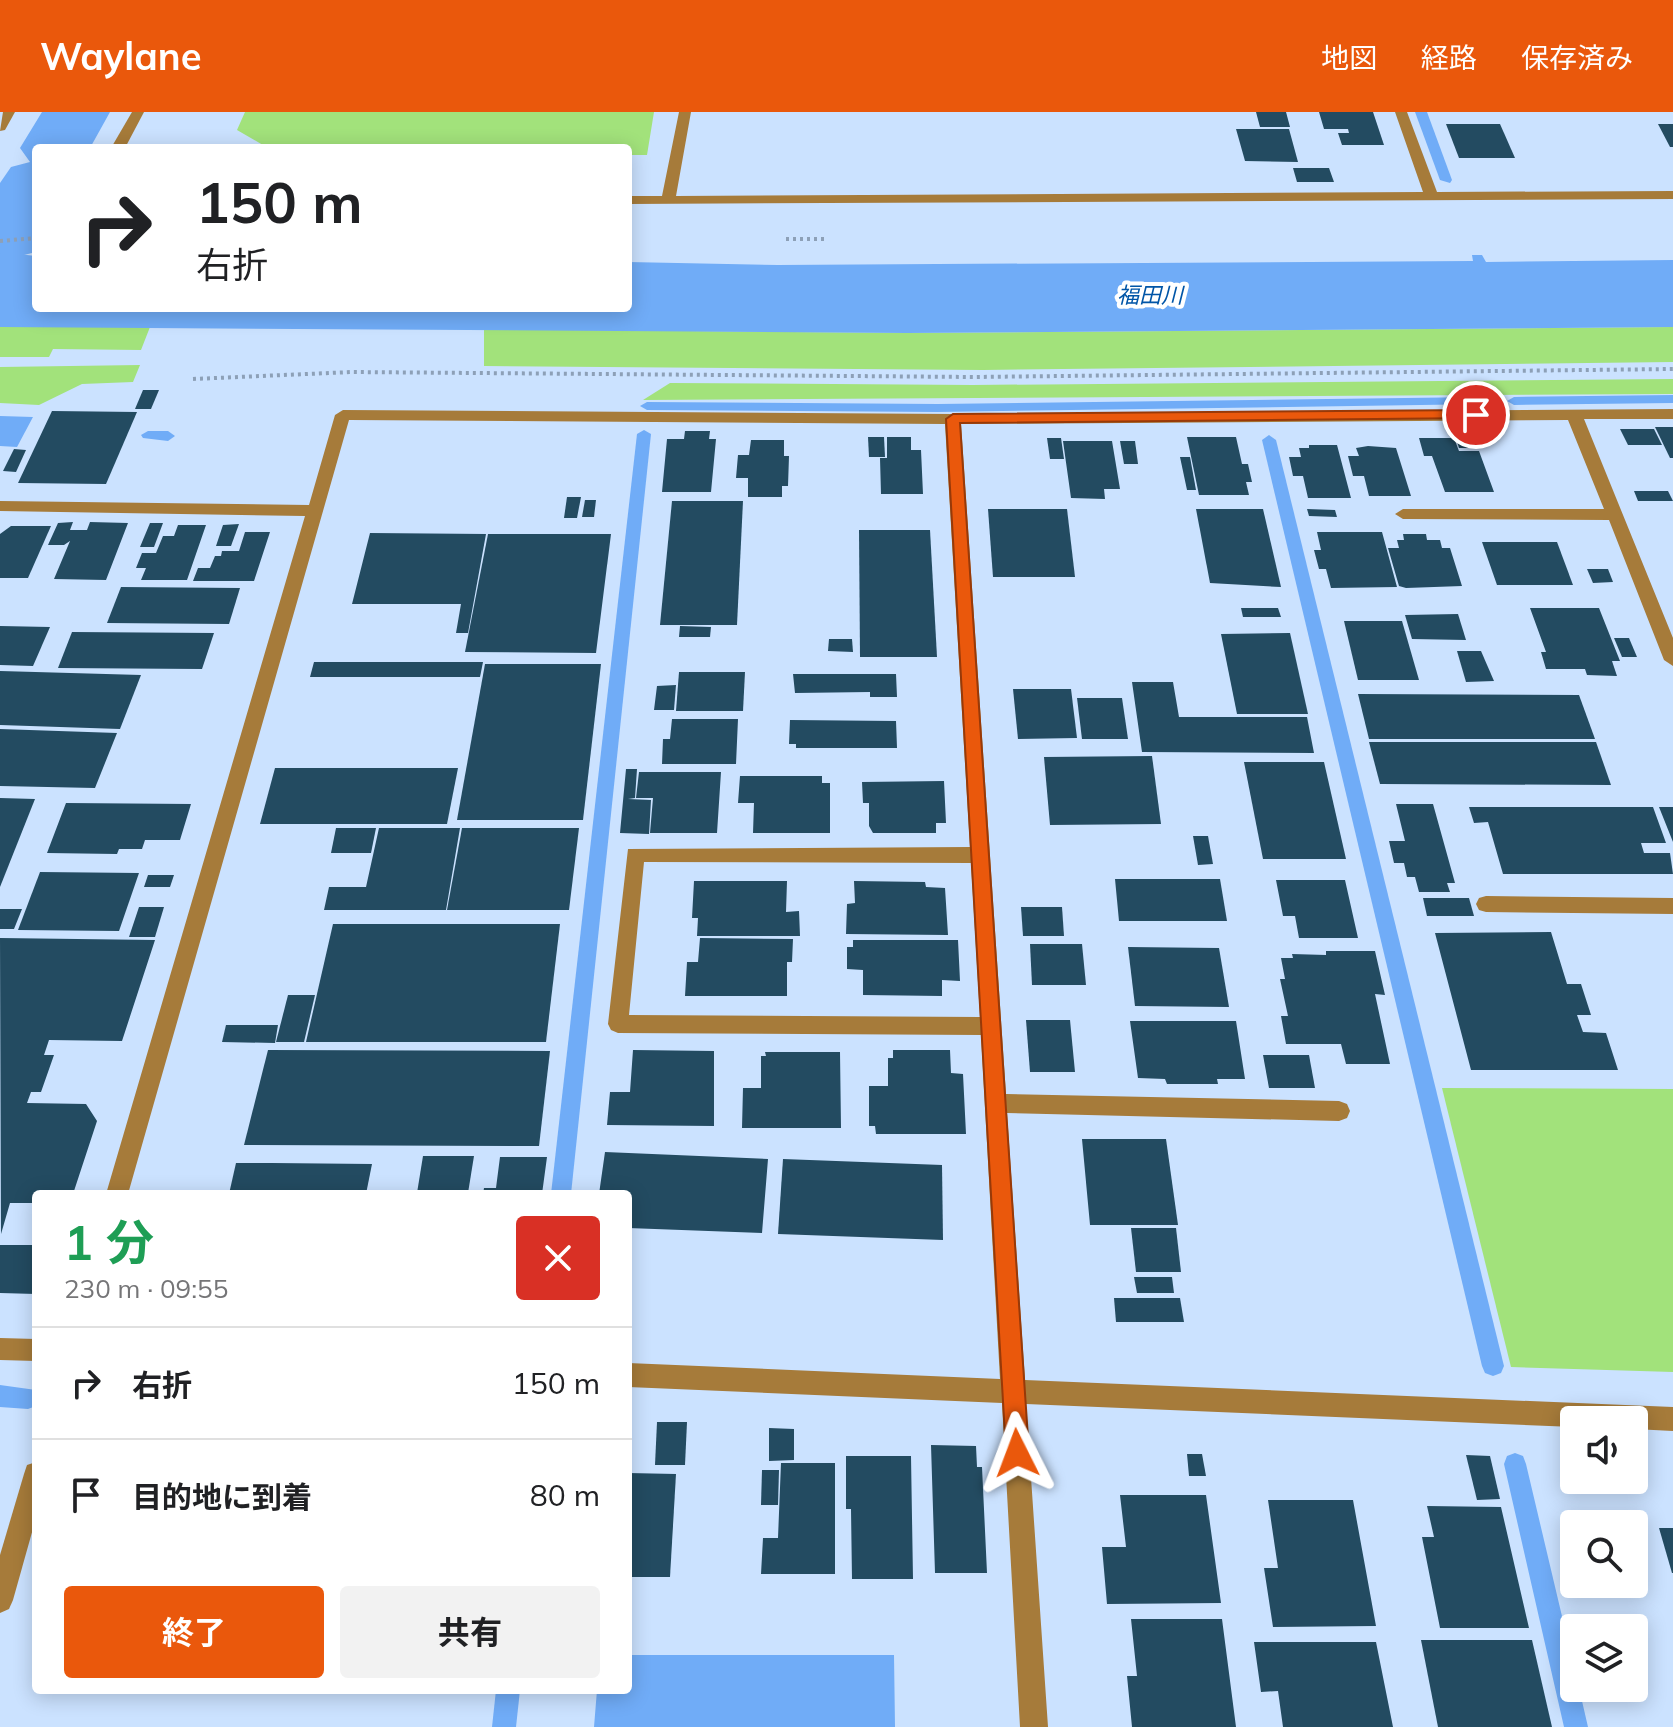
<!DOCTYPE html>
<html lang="ja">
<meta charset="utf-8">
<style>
:root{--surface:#fff;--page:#f2f2f2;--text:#202124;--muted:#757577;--line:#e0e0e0;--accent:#ea580c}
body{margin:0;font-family:Mulish,"Noto Sans JP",sans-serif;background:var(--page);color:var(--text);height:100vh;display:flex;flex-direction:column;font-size:30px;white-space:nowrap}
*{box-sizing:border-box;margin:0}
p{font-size:26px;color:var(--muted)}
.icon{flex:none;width:44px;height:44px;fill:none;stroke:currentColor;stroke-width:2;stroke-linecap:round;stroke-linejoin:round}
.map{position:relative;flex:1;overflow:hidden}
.sheet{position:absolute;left:32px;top:1078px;width:600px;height:504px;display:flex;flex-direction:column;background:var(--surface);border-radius:8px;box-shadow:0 4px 20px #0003}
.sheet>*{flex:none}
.banner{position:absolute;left:32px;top:32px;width:600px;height:168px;border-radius:8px;box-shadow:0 4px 20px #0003;background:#fff;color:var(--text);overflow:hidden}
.controls{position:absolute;left:1560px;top:1294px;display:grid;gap:16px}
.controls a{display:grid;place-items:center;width:88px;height:88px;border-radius:8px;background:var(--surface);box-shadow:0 4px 20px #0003;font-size:40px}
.pin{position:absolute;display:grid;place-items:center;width:68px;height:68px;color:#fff;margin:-34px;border:4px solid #fff;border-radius:50%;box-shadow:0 2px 8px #0007}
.me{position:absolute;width:88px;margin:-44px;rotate:357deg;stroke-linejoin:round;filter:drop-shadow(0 0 6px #0008)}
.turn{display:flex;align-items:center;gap:28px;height:168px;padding:0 32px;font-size:36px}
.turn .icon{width:104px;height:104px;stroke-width:2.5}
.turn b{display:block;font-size:56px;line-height:68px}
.round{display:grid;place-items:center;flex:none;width:84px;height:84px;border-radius:8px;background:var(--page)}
.head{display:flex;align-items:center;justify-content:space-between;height:136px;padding:0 32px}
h1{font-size:48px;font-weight:700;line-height:60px;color:#1e9e55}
.primary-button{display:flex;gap:16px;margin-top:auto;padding:16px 32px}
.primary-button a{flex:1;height:92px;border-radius:8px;background:var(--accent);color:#fff;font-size:32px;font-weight:700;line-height:92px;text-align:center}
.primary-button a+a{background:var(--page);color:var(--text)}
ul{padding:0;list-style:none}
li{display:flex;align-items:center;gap:24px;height:112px;padding:0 32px;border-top:2px solid var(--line)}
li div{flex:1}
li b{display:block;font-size:30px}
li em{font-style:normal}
header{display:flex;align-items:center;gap:48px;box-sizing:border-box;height:112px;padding:0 40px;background:var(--accent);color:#fff}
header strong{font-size:38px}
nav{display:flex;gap:44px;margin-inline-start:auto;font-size:28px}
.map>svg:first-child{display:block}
.green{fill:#a2e27b}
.water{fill:#70acf7}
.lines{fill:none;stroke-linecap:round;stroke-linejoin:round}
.stream{fill:#70acf7;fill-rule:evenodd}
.river{fill:#70acf7;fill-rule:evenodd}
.building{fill:#234b61}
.path{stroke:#8da0b7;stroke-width:4;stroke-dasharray:3 4;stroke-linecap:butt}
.minor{fill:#a67b3a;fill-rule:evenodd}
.route{fill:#ea580c;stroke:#983908;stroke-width:2}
.labels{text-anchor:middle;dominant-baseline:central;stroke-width:8;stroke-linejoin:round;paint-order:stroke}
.far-water-label{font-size:22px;font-style:italic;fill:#0055a7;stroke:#fff}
</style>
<header>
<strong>Waylane</strong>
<nav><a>地図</a><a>経路</a><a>保存済み</a></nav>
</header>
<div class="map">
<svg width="1673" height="1615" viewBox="0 0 1673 1615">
<rect width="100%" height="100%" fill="#cbe2ff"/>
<g class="green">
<polygon points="245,0 654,0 647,43 628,43 628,36 268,36 237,18"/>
<polygon points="0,215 150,215 141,238 53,237 49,245 0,245"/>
<polygon points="1673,215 1673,250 983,258 484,254 484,217 907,221"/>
<polygon points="140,253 133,270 82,272 39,293 0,291 0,255"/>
<polygon points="1673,267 1673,282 643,288 670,271 973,273"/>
<polygon points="1442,976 1673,977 1673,1260 1511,1255"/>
</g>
<g class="water">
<polygon points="0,140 36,144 36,196 628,196 628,150 778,153 1473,149 1472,143 1482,143 1486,150 1673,148 1673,215 907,221 0,215"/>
<polygon points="0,304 33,305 17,335 0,334"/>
<polygon points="628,1543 894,1543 895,1615 594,1615 597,1578 628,1578"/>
</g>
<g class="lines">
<g class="stream">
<polygon points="1415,0 1427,0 1452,68 1450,71 1440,68"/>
<polygon points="1673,283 1673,291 1514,293 1507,289 1514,285"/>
<polygon points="1482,285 1487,286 1487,292 938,300 647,298 640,294 647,290 938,292"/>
<polygon points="644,318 651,322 571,1082 551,1082 637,322"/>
<polygon points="148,319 168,319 175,324 168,329 143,326 141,323"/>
<polygon points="1269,323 1276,328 1504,1254 1501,1261 1493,1264 1485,1261 1482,1254 1262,328"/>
<polygon points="0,1273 36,1278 36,1294 28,1297 0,1295"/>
<polygon points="1515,1341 1523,1344 1526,1352 1574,1555 1574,1576 1579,1576 1588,1615 1564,1615 1504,1352 1507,1344"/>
<polygon points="496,1578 520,1578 516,1615 492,1615"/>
</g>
<polygon class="river" points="42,0 110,0 90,36 36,36 36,140 16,145 0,141 0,71 11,55 30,50 20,36"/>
</g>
<g class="building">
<polygon points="1256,0 1286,0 1290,15 1260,15"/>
<polygon points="1319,0 1373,0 1384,33 1342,33 1338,21 1349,21 1348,17 1324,17"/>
<polygon points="1446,12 1500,12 1515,46 1459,46"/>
<polygon points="1658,12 1673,12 1673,35 1670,35"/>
<polygon points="1236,17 1289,17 1298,50 1245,49"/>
<polygon points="1293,56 1329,56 1334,70 1297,70"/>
<polygon points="143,278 159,278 151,297 135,297"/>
<polygon points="52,299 137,300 106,372 18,371"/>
<polygon points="1655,315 1673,315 1673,346 1670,346"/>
<polygon points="1453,316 1474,316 1481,336 1459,336"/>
<polygon points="1620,317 1654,317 1662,333 1628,333"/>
<polygon points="685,319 710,319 709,327 716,327 711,380 662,380 667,327 684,327"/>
<polygon points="868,325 884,325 885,345 869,345"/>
<polygon points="887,325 911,325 911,338 921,338 923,382 881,382 880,346 887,346"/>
<polygon points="1187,325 1236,325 1242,352 1248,352 1252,370 1246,370 1249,383 1199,383"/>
<polygon points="1047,326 1061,326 1064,347 1050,347"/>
<polygon points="1419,326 1454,326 1459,339 1479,339 1494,380 1445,380 1432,344 1424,344"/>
<polygon points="751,328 784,328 784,344 789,344 788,374 782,374 782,385 748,385 748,366 736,366 738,343 749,343"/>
<polygon points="1063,329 1112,329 1120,377 1104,377 1105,387 1071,386"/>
<polygon points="1120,329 1135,329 1138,352 1124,352"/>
<polygon points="1309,333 1337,333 1351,386 1308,386 1303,364 1293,364 1289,345 1301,345 1299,336 1309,336"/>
<polygon points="1368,334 1396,336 1411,384 1369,384 1364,364 1353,364 1348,344 1359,344 1356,336"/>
<polygon points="14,337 26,338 16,360 3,359"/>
<polygon points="1180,345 1190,345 1196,378 1187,378"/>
<polygon points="1634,379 1668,379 1673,389 1638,389"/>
<polygon points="567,385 581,385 577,406 564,406"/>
<polygon points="585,388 596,388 594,405 582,405"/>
<polygon points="672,389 743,389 737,513 660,513"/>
<polygon points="988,397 1067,397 1075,465 993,465"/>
<polygon points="1196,397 1263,397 1281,475 1210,471"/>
<polygon points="1307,397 1335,398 1337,405 1309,404"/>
<polygon points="73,410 70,418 87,418 90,410 128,411 106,468 54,467 70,429 64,433 48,433 58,411"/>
<polygon points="150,411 163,411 154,435 140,435"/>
<polygon points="239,412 231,434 216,434 223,413"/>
<polygon points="178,413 206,413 187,468 141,468 146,456 136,456 142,441 156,441 163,424 174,424"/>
<polygon points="11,414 51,414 28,466 0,466 0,422"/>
<polygon points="859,418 930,418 937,545 860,545"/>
<polygon points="245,420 270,420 254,469 193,469 198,456 210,456 215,444 221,444 222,439 239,439"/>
<polygon points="1317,420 1382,420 1397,475 1331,476 1326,457 1319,457 1314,438 1321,438"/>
<polygon points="370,421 486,422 468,521 456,521 461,492 352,492"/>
<polygon points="488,422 611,422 596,541 465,540"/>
<polygon points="1403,422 1426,422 1427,428 1440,428 1442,436 1450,436 1462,474 1406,476 1399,474 1388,436 1399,436 1397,428 1404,428"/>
<polygon points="1482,430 1557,430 1573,473 1497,473"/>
<polygon points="1587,457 1608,457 1613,470 1593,471"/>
<polygon points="121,475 240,476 229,512 107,511"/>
<polygon points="1241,496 1278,496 1281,505 1243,505"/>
<polygon points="1530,496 1599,496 1620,549 1612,549 1617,564 1587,563 1585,557 1546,557 1541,540 1546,540"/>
<polygon points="1458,502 1466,528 1412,527 1405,503"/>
<polygon points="1344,509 1402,509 1419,568 1358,568"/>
<polygon points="0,514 50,515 33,554 0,553"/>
<polygon points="680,514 711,515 710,525 679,525"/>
<polygon points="72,520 214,521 202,557 58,556"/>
<polygon points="1290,521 1308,602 1237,602 1221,522"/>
<polygon points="1614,526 1629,526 1637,545 1622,545"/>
<polygon points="829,527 852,527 853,540 828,539"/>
<polygon points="1457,539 1481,539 1494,569 1466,570"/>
<polygon points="314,550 483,550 480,565 310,565"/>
<polygon points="485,552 601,552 583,708 457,708"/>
<polygon points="0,559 141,563 120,617 0,613"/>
<polygon points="679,560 745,560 743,599 676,599"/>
<polygon points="793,562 896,562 897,585 870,585 870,580 795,581"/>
<polygon points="1132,570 1173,570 1179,605 1307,605 1314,641 1142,640"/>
<polygon points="676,573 674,598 654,598 657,574"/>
<polygon points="1013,577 1071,577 1077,626 1018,627"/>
<polygon points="1358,582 1579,583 1595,627 1369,627"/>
<polygon points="1077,586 1122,586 1128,627 1082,627"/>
<polygon points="672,607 738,607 736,652 662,652 663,627 670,627"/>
<polygon points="790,608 896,609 897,636 796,636 796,632 789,632"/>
<polygon points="0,617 117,621 95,676 0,674"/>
<polygon points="1369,630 1596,630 1611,673 1380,672"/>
<polygon points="1152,644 1161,712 1050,713 1044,645"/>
<polygon points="1244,650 1324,650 1346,747 1263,747"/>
<polygon points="275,656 458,656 447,712 260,712"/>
<polygon points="626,657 637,657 635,686 628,687 651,688 649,722 620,721"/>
<polygon points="639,660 721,660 717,721 650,721 653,686 636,686"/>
<polygon points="740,664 822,664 822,671 830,671 830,721 753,721 754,691 738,691"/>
<polygon points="944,669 946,711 936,711 936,721 873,721 869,714 869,691 863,691 862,670"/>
<polygon points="0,686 35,687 0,775"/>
<polygon points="66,691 191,692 180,728 145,728 142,737 119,737 117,742 47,741"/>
<polygon points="1396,692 1433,692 1455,771 1447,771 1450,780 1419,780 1415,765 1407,765 1404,751 1394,751 1389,729 1405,729"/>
<polygon points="1469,695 1653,695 1666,731 1641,731 1644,741 1670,741 1673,762 1503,762 1488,710 1474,711"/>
<polygon points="1659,695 1673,695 1673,730"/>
<polygon points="336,716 376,716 371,741 331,741"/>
<polygon points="379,716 460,716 446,798 324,798 329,775 366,775"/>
<polygon points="462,716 579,716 569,798 447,798"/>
<polygon points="1193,724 1208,724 1213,752 1198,753"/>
<polygon points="40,760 139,761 119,819 18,818"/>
<polygon points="148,763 174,763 170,775 144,775"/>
<polygon points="1115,767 1220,767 1227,809 1119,809"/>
<polygon points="1276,768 1345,768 1358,826 1299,826 1295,804 1283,804"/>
<polygon points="694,769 787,769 786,800 799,799 800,824 697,824 698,806 692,806"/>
<polygon points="854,769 925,770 926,775 945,776 948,823 846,822 847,792 855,791"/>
<polygon points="1423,786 1469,786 1474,804 1427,804"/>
<polygon points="139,795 164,795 155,825 129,825"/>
<polygon points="1021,795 1062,795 1064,824 1023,824"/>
<polygon points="0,797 22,797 14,817 0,817"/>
<polygon points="333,812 560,812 546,930 306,930"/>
<polygon points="1551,820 1567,872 1581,872 1591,903 1577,903 1583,920 1606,921 1618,958 1471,958 1435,821"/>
<polygon points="0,826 155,828 122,929 49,928 44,943 54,943 41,980 31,980 27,991 86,992 97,1009 73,1082 36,1082 36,1091 10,1091 1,1122"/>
<polygon points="700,826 793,827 792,850 787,850 787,884 685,884 687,850 698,850"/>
<polygon points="853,828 958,828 960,869 942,868 942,884 863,883 863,858 847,857 847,835 853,835"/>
<polygon points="1030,832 1082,832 1086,873 1032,873"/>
<polygon points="1128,835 1219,836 1229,895 1135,894"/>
<polygon points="1326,839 1375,839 1385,883 1375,882 1390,952 1346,952 1341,932 1286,932 1281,904 1288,904 1280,867 1285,867 1281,846 1293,846 1292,842 1326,843"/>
<polygon points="288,883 315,883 304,930 276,930"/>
<polygon points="1026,908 1070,908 1075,960 1030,960"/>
<polygon points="1130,909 1236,909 1245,967 1217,967 1218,972 1167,972 1165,967 1138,966"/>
<polygon points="226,913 278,913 275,931 222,930"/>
<polygon points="268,938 550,939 539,1034 244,1033"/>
<polygon points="633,938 714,939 714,1014 607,1013 610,980 630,980"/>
<polygon points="893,938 950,938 951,961 963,962 966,1022 876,1022 875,1014 869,1014 869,974 888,974 888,946 893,946"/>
<polygon points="765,940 840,940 841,1016 742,1016 743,976 761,976 761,944 766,944"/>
<polygon points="1263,943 1309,943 1315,976 1269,976"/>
<polygon points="1082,1027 1166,1027 1178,1113 1090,1113"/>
<polygon points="605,1040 768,1047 762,1121 628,1116 628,1082 599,1082"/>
<polygon points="423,1044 474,1044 468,1081 417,1081"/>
<polygon points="500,1045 547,1045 542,1082 483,1082 484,1076 496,1076"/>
<polygon points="783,1047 942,1053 943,1128 778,1122"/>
<polygon points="236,1051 272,1051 372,1052 366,1082 229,1082"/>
<polygon points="1131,1116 1176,1116 1181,1160 1136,1160"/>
<polygon points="0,1133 36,1133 36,1182 0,1181"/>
<polygon points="1134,1165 1172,1165 1174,1181 1137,1181"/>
<polygon points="1114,1186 1180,1186 1184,1210 1116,1210"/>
<polygon points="657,1310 687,1310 685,1353 655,1353"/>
<polygon points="769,1316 794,1317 794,1348 769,1349"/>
<polygon points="931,1333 976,1334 977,1355 982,1355 987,1461 935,1461"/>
<polygon points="1187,1342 1202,1342 1206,1364 1189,1364"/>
<polygon points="1466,1343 1490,1344 1500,1387 1477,1388"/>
<polygon points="846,1344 911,1344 913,1467 852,1467 851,1397 846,1397"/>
<polygon points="781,1351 835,1351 835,1462 761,1462 763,1426 778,1426"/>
<polygon points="762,1358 779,1358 778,1393 761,1393"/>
<polygon points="628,1361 676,1362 670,1465 628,1465"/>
<polygon points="1120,1383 1206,1383 1221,1491 1107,1492 1102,1435 1126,1435"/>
<polygon points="1268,1388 1353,1388 1376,1514 1273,1515 1264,1456 1278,1456"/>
<polygon points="1427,1394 1501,1395 1529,1516 1440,1516 1422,1425 1434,1425"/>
<polygon points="1659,1416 1673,1416 1673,1461 1672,1461"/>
<polygon points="1131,1507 1222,1507 1236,1615 1132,1615 1127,1564 1137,1564"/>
<polygon points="1421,1528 1532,1528 1552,1615 1438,1615"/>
<polygon points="1254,1530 1376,1530 1393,1615 1283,1615 1278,1579 1261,1580"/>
</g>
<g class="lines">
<g class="path">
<polyline points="786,127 824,127"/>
<polyline points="0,129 36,126"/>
<polyline points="193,267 352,260 974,265 1673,257"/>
</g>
<g class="minor">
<polygon points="3,0 15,0 5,18 0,19"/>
<polygon points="132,0 144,0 125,36 111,36"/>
<polygon points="679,0 691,0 676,84 1423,80 1395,0 1407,0 1437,80 1673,79 1673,87 628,92 628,84 662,84"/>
<path d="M1673,297V307H1584L1673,526V554L1664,548L1609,408L1403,407L1395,402L1403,397H1604L1568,308L961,312L1006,982L1339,989L1347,992L1350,999L1347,1006L1339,1009L1007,1001L1025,1268L1673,1295V1319L1634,1317V1308H1574V1315L1026,1292L1048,1615H1020L1002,1291L628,1275V1251L1000,1267L981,923L618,921L611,918L608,912L628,737L970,735L945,312L349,308L128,1082H106L305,404L0,399V389L309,393L335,303L343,298L953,302ZM644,750L971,751L980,905L629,903Z"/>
<polygon points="1486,784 1673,786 1673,802 1486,800 1479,798 1476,792 1479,786"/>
<polygon points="0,1226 36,1227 36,1249 0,1248"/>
<polygon points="36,1350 36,1406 13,1488 9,1497 0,1501 0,1443 24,1362 27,1353"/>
</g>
</g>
<polygon class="route" points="1476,298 1483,303 1481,306 960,311 1029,1341 1025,1349 1017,1352 1009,1349 1006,1341 946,307 953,302"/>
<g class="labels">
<g class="far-water-label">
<text x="1150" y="183">福田川</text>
</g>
</g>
</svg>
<div class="controls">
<a><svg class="icon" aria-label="sound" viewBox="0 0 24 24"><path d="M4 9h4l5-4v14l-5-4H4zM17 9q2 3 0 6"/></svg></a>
<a><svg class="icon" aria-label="search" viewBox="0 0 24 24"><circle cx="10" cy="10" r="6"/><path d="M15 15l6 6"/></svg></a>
<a><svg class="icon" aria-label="layers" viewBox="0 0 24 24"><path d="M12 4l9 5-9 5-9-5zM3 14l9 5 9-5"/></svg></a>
</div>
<div class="pin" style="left:1476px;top:303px;background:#d93025"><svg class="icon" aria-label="arrive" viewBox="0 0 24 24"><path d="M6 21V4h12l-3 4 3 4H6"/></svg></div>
<svg class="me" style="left:1017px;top:1341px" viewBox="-20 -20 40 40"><path d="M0-17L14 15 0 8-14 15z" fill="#ea580c" stroke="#fff" stroke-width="4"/></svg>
<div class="banner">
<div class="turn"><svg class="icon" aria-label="right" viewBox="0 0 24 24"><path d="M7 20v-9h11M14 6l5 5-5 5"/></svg><div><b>150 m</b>右折</div></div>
</div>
<section class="sheet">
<div class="head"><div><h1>1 分</h1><p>230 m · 09:55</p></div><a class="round" style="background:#d93025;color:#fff"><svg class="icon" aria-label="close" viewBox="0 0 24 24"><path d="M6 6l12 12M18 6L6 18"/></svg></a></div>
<ul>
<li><svg class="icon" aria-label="right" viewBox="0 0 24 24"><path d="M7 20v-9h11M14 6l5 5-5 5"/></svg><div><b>右折</b></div><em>150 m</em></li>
<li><svg class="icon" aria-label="arrive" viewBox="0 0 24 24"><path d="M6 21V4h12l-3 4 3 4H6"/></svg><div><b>目的地に到着</b></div><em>80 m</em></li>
</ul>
<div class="primary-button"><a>終了</a><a>共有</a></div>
</section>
</div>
